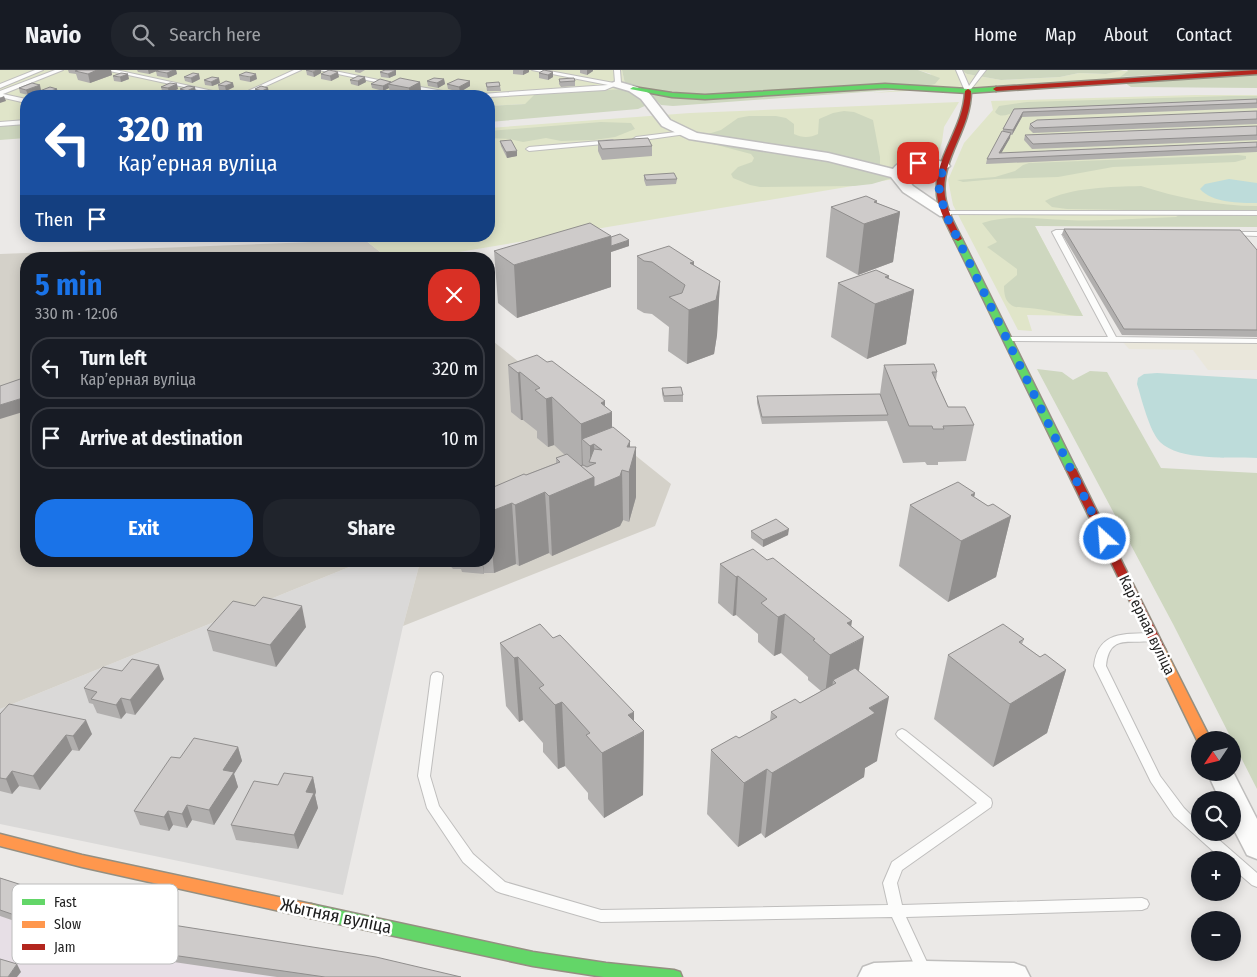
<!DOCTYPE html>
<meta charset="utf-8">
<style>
:root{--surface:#171b24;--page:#20242c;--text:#f1f3f6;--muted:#9ea1a6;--line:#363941;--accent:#1a73e8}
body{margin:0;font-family:"Fira Sans Condensed",sans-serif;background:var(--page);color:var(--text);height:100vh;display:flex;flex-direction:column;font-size:19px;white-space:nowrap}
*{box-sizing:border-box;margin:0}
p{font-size:16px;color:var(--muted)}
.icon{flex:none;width:28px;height:28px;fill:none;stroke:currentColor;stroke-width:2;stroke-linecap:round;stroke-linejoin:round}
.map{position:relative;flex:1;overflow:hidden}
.side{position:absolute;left:20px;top:182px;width:475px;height:315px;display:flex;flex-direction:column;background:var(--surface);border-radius:20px;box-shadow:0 2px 12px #0003}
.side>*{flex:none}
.top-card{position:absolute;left:20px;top:20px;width:475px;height:152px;border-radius:20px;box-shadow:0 2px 12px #0003;background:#1a4fa0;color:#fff;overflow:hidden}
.needle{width:32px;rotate:235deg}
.tools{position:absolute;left:1191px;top:661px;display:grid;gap:10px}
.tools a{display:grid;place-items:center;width:50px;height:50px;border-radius:50%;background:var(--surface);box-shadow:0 2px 12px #0003;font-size:25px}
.pin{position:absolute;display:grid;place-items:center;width:42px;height:42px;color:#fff;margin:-21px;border-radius:10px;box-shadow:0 2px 8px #0006}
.me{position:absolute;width:55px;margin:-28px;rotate:334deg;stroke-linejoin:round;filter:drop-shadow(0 0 4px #0008)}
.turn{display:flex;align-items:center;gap:18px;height:105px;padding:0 15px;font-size:22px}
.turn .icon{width:65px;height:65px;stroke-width:2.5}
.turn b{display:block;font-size:35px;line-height:42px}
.then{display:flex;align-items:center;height:48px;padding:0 15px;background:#0003;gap:10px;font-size:19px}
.round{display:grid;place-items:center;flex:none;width:52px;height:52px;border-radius:20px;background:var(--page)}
.overview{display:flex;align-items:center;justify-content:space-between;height:85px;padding:0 15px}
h1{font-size:30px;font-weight:700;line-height:38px;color:var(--accent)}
.button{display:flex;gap:10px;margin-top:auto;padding:10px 15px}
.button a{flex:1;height:58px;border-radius:20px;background:var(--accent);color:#fff;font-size:20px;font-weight:700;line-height:58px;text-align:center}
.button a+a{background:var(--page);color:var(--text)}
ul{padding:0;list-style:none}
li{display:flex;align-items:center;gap:15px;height:62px;margin:0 10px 8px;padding:0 5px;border:2px solid var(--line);border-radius:20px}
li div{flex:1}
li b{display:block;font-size:19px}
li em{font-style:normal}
header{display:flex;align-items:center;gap:30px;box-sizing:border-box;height:70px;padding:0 25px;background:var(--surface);border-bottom:1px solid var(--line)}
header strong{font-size:24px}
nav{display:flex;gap:28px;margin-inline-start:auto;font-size:18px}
.search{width:350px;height:45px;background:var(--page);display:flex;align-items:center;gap:12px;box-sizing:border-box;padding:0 18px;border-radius:20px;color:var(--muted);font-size:19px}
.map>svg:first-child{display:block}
.built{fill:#dad9d8}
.industrial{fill:#e7dfe6}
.construction{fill:#d4d1c9}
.farmland{fill:#eae7db}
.grass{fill:#e0e5c9}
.forest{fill:#ced7bf}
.water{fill:#bddcda}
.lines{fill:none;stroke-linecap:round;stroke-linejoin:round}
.lane-casing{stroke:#bfbebd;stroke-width:2}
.street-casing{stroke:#bfbebd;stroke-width:3}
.fast-casing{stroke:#948f81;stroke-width:3}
.slow-casing{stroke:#948f81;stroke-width:3}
.jam-casing{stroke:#948f81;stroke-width:3}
.lane{fill:#fcfcfb;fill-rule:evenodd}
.street{fill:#fcfcfb;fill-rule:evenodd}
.fast{fill:#63d668;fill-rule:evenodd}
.slow{fill:#ff974d;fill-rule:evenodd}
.jam{fill:#b3261e;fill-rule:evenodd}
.wall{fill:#b1afae}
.shaded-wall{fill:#908e8d}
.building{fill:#cecbca;stroke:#908e8d}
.route{stroke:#1a73e8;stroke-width:9;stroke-dasharray:0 16.2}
.labels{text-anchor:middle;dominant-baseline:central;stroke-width:5;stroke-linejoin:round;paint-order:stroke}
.street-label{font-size:15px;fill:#1e1e1e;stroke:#fff}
.near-street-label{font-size:18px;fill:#1e1e1e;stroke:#fff}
.key{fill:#fff;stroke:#bcbcbc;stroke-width:1}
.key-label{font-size:14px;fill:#1e1e1e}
</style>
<header>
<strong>Navio</strong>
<div class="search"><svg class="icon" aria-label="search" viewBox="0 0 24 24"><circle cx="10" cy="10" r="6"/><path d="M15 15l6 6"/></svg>Search here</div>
<nav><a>Home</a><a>Map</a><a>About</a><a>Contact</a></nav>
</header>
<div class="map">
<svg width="1257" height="907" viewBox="0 0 1257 907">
<rect width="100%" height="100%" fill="#ebe9e7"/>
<polygon class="built" points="364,491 408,491 419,496 403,556 343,825 0,754 0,639"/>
<polygon class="industrial" points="0,814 125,855 431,907 0,907"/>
<g class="construction">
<polygon points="365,170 389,189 26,189 26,491 364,491 0,639 0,184"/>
<polygon points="489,268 671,414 655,456 403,556 419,496 408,491 489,491"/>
</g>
<polygon class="farmland" points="1123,272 1257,273 1257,300 1208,300 1193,280 1129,279"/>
<g class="grass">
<polygon points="0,0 622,0 625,14 623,19 525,34 489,36 489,26 26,26 26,54 0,55"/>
<polygon points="918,0 961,0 967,4 1001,10 1060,7 1079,3 1106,4 1118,1 1128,1 1122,6 1123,9 872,23 919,18 931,4"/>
<polygon points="1195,25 1257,25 1257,157 1035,156 1083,246 1027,245 1032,261 1018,260 953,135 948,110 964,73 993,40 991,31"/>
<polygon points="959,32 944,57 942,72 935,93 908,91 891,98 894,109 417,189 389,189 365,170 380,166 489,166 489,58 690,43"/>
</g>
<g class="forest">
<polygon points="622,0 918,0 940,8 935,14 919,18 673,36 661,35 651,25 625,14"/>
<polygon points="961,0 1124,0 1106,4 1079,3 1060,7 1001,10 967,4"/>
<polygon points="1127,0 1227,0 1120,7 1128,1"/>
<polygon points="1257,4 1257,18 1131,17 1125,13"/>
<polygon points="623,19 640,27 647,35 638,39 489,52 489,36 525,34 534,25"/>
<path d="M1230,26H1257V33L1016,42C1008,44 1001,49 995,42L999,36L1027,32Z"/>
<path d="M844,41L854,42L873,50L880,87V97L890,104L892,108L872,114L854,116L760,117L750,115L733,108L731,104L738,97L752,92L754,88L751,84L713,74L707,71L705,65L721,60L738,48L749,46H776L786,48L794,54V64C802,68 810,68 818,64L819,49L833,43Z"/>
<polygon points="601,52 631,53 635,59 615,67 594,70 561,71 546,68 523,72 509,69 489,68 489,61"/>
<polygon points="26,54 26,68 0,70 0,55"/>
<polygon points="1238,85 1246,86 1246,89 1235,92 1113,97 1058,107 996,109 963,112 957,110 995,107 1015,101 1023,95 1029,93"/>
<path d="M1141,116C1179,128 1217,136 1257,136V157L1035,156L1083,246C1064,246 1048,239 1029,238C1022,237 1016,239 1010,234C1005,230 1004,223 1004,216L1017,205V199L987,177L997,172L982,153C1011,144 1038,149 1067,150C1103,152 1140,148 1176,147L1185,141L1067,139L1052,137L1045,131C1071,117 1112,117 1141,116Z"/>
<polygon points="1037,299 1062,302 1073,310 1090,301 1107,302 1161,398 1257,403 1257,719 1173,554"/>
</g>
<g class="water">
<path d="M1229,109L1257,113V133C1239,133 1212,133 1200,119L1205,114Z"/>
<path d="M1157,303L1257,309V388C1231,387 1179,391 1160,372C1149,360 1142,330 1137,314L1138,308L1144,304Z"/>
</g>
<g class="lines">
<g class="lane-casing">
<g id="lane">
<polygon points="35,0 43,0 0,18 0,14"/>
<polygon points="55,0 63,0 3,24 26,29 26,33 0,27 0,21"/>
<polygon points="105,0 116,0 236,26 226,26"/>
<polygon points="294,0 301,0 244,26 237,26"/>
<polygon points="319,0 330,0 393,13 390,15"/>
<polygon points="532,0 544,0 614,13 615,12 614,0 620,0 621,13 605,20 489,27 478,26 481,24 608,15"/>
<polygon points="956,0 962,0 969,16 980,0 986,0 968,23 965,21"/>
<polygon points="409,15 460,24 463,26 452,26 407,18 406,17"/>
<polygon points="26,50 26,54 0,56 0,52"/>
<polygon points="684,61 686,62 686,64 636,71 633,69 636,67"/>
<polygon points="612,70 614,71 614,73 529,81 526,79 529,77"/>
<polygon points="945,141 1257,141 1257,145 943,144 943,142"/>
<polygon points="1056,160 1074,160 1078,162 1074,164 1061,164 1116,267 1257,269 1257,273 1005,271 1004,269 1008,267 1108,267 1052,162"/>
<polygon points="1231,162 1257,162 1257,166 1229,165 1229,163"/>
<path d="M1152,563L1156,564L1158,567L1156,570C1133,576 1109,561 1106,596L1160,706L1184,738L1200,754V762H1210L1257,803V817L1252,815L1232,798V790H1223L1174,746L1151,712L1094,596C1098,561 1124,564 1152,563Z"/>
<polygon points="437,602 441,603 443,606 430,706 439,736 473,784 505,812 601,840 888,835 883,813 892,792 977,733 898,667 896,664 898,661 902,659 906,661 991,729 992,733 991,737 902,800 897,813 902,835 1142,828 1147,830 1149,834 1147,838 1142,840 906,847 932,903 930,907 920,907 892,847 601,852 501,823 496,821 463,792 427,738 418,706 431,606 433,603"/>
</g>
</g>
<g class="street-casing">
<g id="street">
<path d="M616,11L637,17L649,23L670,50L697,63L828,83L893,99C904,84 932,89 948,93L950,96C940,107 917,89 903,104L913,116L952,143L950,146H940L903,122L891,107L828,91L689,69L662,56L641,29L629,21L612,16L610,14Z"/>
<polygon points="1232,700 1257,749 1257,789 1247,785 1232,756 1232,730 1220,730 1207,702 1232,702"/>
<polygon points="926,891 1014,893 1025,897 1030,907 858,907 863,897 874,893"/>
</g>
</g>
<g class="fast-casing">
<g id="fast">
<polygon points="885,14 968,19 996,17 999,19 996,21 968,23 885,18 705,29 672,27 630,19 633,17 672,23 705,25"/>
<polygon points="955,167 962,169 1076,399 1075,401 1071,402 1066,399 954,169"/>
<polygon points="311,834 533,882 606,893 674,900 680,902 682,907 604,907 533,896 311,848 305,846 303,841 305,836"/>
</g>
</g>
<g class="slow-casing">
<g id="slow">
<polygon points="1159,575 1163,576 1165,579 1211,670 1200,670 1200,674 1197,670 1153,579 1155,576"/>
<polygon points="0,764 82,785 311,834 317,836 319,841 317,846 311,848 82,797 0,776"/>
</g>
</g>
<g class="jam-casing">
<g id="jam">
<polygon points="1257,0 1257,4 996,21 993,19 996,17"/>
<path d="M968,19L971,21C971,60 940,89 945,126C947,141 955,155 962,169L958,171L954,169C947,155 939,141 937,125C933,88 964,59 965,21Z"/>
<polygon points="1071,396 1076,399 1165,579 1163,582 1155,582 1153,579 1066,399"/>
</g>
</g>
<use href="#lane" class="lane"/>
<use href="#street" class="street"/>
<use href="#fast" class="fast"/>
<use href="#slow" class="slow"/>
<use href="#jam" class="jam"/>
</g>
<g class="wall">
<polygon points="68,0 111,0 112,5 90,13 78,10 76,4 69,3"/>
<polygon points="137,0 176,0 177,4 168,8 157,6 156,1 149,4 138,2"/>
<polygon points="306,0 321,3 314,7 307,5"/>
<polygon points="355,0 365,0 360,3 355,2"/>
<polygon points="513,0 529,0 529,2 523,5 513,4"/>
<polygon points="580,0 593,0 593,1 587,5 580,3"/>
<polygon points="380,2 396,5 389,8 381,7"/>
<polygon points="553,2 553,7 548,10 539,8 539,3"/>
<polygon points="321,4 339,7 331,11 321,9"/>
<polygon points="239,5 257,9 250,12 240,10"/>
<polygon points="113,6 129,9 121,12 114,11"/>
<polygon points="184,7 200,9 192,13 185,11"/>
<polygon points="444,9 445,14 438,18 428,16 427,11"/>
<polygon points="559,9 575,11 575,16 561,17 559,14"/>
<polygon points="204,10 220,13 212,16 205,15"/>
<polygon points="350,10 366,12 358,16 351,14"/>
<polygon points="391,12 420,12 421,21 412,26 405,26 390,23 389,18 383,21 372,18 371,14"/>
<polygon points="486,13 500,16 501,21 487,21"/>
<polygon points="447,14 470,16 460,22 448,19"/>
<polygon points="218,15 234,17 226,21 219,20"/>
<polygon points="161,17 178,19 169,23 162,21"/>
<polygon points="19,18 41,20 28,25 20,23"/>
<polygon points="180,19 196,22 188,26 181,24"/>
<polygon points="255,19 269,22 263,25 256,24"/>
<polygon points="37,22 58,23 51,26 38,26"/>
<polygon points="1257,29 1257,38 1022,47 1012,65 1010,65 1010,68 1001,83 1257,72 1257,82 986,94 987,89 1003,62 1003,59 1014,39"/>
<polygon points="26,33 26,41 23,40 21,35"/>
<polygon points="1257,41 1257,54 1033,63 1029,59 1030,54"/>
<polygon points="1257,56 1257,70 1032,79 1024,70 1025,65"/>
<polygon points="500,71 517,86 507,88 501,76"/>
<polygon points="598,71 652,76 652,86 602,90 598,81"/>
<polygon points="644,105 677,109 676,114 646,116 644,110"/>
<polygon points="877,133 900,142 893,192 858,205 826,187 831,137"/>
<polygon points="1064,159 1257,180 1257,267 1122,265 1062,164"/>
<polygon points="611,167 629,176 611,182 611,217 517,248 498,233 494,181"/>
<polygon points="637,186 694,192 694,196 720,211 717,265 714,284 687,294 668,281 669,257 652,244 644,243 637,239"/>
<polygon points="888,209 914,220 906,274 867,289 831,267 838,213"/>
<polygon points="508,295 605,331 605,337 612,358 630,371 630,377 636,377 636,427 629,452 623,450 620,456 552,486 549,483 519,496 516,494 494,503 484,503 484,504 462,502 461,499 453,499 446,491 489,491 489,419 556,393 556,388 565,385 554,375 548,377 537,368 537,361 523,350 521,350 511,342"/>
<polygon points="884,295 937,302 936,310 948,337 974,355 966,391 938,392 938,395 927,395 925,392 903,393 887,351 762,354 757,333 757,326 880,324"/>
<polygon points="662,318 683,325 683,332 664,332 662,324"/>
<polygon points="975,423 974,427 988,436 1011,446 996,507 948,532 899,496 910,435"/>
<polygon points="751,461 788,465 763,477 751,468"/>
<polygon points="720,494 851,556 859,601 877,691 865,698 864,707 765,768 761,763 738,777 707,744 711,680 739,668 770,651 771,642 800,633 821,621 808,610 808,607 781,583 774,586 758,572 758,564 736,545 733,546 718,533"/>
<polygon points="255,536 306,557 276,597 213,581 207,560"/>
<polygon points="1024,569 1022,574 1040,587 1066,600 1047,663 993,697 934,649 948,585"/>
<polygon points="500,573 634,651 644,661 643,725 604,748 588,729 588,723 565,696 558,699 543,682 543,673 523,650 519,652 506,636"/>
<polygon points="164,609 135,645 126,643 121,649 97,643 93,634 89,633 84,618"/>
<polygon points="0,644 92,664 79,681 72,680 40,720 19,716 12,724 0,721"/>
<polygon points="238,677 242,691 234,704 238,717 214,755 192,750 187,758 173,755 169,761 140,755 134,741 180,688"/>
<polygon points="313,707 316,722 315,725 318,738 298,779 236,770 231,755 278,715"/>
<polygon points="0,808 122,847 461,907 277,907 105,882 0,846"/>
</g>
<g class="shaded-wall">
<polygon points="97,0 111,0 112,5 90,13 88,4"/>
<polygon points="148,0 160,0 149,4"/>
<polygon points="174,0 176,0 177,4 168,8 167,3"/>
<polygon points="317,0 321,0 321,3 314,7 313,2"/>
<polygon points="396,0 396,5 389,8 388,4"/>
<polygon points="524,0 529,0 529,2 523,5 523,1"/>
<polygon points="587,0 593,0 593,1 587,5"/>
<polygon points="338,2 339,7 331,11 330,6"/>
<polygon points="553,2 553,7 548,10 548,5"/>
<polygon points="128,4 129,9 121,12 120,7"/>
<polygon points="199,4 200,9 192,13 191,8"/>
<polygon points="256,4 257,9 250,12 250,7"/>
<polygon points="365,7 366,12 358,16 358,11"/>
<polygon points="219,8 220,13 212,16 211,12"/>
<polygon points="444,9 445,14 438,18 437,13"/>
<polygon points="470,11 470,16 460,22 459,17"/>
<polygon points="391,12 388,14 389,18 383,21 383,16"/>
<polygon points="420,12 421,21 412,26 410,26 409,18"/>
<polygon points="233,13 234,17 226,21 225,16"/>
<polygon points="177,14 178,19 169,23 168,18"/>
<polygon points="40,15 41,20 28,25 26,20"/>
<polygon points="195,17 196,22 188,26 187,21"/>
<polygon points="268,18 269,22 263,25 262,21"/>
<polygon points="57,19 58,23 51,26 45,26 44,23"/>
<polygon points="4,26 6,31 0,33 0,28"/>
<polygon points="1023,42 1022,47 1012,65 1013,60"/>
<polygon points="1011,63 1010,68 998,89 999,83"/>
<polygon points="517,81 517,86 507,88 506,82"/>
<polygon points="877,131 875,150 900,142 893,192 858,205 864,154 874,132"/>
<polygon points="611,166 611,176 629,170 629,176 611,182 611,217 517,248 514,195"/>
<polygon points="694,192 693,238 720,211 717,265 714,284 687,294 690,193"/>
<polygon points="889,206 885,231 914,220 906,274 867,289 875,234 885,207"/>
<polygon points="520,302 523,350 521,350 518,303"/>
<polygon points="26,327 26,341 0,349 0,335"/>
<polygon points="552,327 554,375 548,377 546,329"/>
<polygon points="605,331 605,345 612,342 612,391 594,374 595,393 590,392 590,376 582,369 583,402 582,402 581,354 601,333"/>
<polygon points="630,371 630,396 636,377 636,427 629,452 629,402 627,377"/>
<polygon points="622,400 623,450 620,456 552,486 549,426 594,407"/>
<polygon points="545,422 549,483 519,496 515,435"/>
<polygon points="975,423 965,468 1011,446 996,507 948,532 971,425"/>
<polygon points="512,433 516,494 494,503 489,442"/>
<polygon points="789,459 788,465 763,477 763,470"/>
<polygon points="482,491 483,491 484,504"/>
<polygon points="738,506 736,545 733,546 736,507"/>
<polygon points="302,536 306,557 276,597 270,575"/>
<polygon points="785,544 781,583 774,586 778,547"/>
<polygon points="852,551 848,576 864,567 858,607 836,613 833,610 832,621 825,625 830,585 847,553"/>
<polygon points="518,587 523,650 519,652 514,588"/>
<polygon points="159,595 164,609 135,645 130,630"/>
<polygon points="1066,600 1047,663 993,697 1010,634"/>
<polygon points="889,627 877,691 865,698 864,707 765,768 772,703 869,638"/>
<polygon points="121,628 126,643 121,649 116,635"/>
<polygon points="562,632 565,696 558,699 555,635"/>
<polygon points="634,642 634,667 644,661 643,725 604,748 602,683 628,645"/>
<polygon points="86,650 92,664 79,681 73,666"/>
<polygon points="66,665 72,680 40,720 33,706"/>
<polygon points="238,677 242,691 234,704 238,717 214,755 209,740 223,700"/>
<polygon points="767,699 761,763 738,777 744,713"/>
<polygon points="12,701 19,716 12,724 6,709"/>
<polygon points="313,707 316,722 315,725 318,738 298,779 294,765 306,722"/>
<polygon points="187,735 192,750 187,758 182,744"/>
<polygon points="168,741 173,755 169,761 164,747"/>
<polygon points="17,894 21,902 17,907 8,907"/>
</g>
<g class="building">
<polygon points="78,0 97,0 88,4 75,1"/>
<polygon points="159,0 174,0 167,3 156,1"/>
<polygon points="306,0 317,0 313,2"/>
<polygon points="329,0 338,2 330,6 321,4"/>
<polygon points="385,0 396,0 388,4 380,2"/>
<polygon points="544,0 553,2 548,5 539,3"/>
<polygon points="246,2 256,4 250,7 239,5"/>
<polygon points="121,3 128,4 120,7 113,6"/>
<polygon points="193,3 199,4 191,8 184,7"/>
<polygon points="358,6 365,7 358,11 350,10"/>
<polygon points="212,7 219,8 211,12 204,10"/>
<polygon points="400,8 420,12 409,18 388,14"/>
<polygon points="434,8 444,9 437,13 427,11"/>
<polygon points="574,8 575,11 560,12 559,9"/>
<polygon points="380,9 391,12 383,16 371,14"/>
<polygon points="458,9 470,11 459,17 447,14"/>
<polygon points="226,11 233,13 225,16 218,15"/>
<polygon points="499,12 500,16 487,17 486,13"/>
<polygon points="32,13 40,15 26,20 19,18"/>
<polygon points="170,13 177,14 168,18 161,17"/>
<polygon points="188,16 195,17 187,21 180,19"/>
<polygon points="261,16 268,18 262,21 255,19"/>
<polygon points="50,17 57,19 44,23 37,22"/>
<polygon points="289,22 298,24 293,26 282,25"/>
<polygon points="76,23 84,25 80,26 67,26"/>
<polygon points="129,24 138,25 136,26 123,26"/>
<polygon points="1257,29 1257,33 1023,42 1013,60 1003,59 1014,39"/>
<polygon points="1257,41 1257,49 1034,58 1030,54 1037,50"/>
<polygon points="1257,56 1257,65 1033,74 1025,65"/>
<polygon points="1002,61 1011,63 999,83 1257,72 1257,77 987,89"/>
<polygon points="648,68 652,76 602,79 598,71"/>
<polygon points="511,70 517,81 506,82 500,71"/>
<polygon points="674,103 677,109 646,110 644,105"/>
<polygon points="866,126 877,131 874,132 900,142 864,154 831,137"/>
<polygon points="590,153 611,166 514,195 494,181"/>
<polygon points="1064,159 1240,160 1257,180 1257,260 1124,259"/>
<polygon points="620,164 629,170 611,176 611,167"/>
<polygon points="669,176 694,192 690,193 720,211 716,230 689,240 669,227 682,223 685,215 652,192 644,191 637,186"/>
<polygon points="876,200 889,206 885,207 914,220 875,234 838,213"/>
<polygon points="537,285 547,292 552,291 605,331 601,333 612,342 581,354 552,327 546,329 535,320 540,318 520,302 518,303 508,295"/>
<polygon points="934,294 937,302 932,302 948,337 965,337 974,355 943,356 944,359 933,359 932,356 909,356 884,295"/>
<polygon points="26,307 26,327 0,335 0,316"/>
<polygon points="681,317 683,325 664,326 662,318"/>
<polygon points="880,324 888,345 762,347 757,326"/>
<polygon points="613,357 630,371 627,377 636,377 629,402 622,400 620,406 594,417 594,407 580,396 583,395 587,397 596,393 589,392 594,379 602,380 594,374 590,376 582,369"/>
<polygon points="567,384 594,407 549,426 545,422 515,435 512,433 489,442 489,419 524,404 526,405 560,392 556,388"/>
<polygon points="958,412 975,423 971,425 988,436 993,434 1011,446 961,471 910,435"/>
<polygon points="776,449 789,459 763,470 751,461"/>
<polygon points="753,479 767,490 773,488 852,551 847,553 864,567 830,585 813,570 815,569 785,544 778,547 761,533 767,529 738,506 736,507 720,494"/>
<polygon points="263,527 302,536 270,575 207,560 233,531 255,536"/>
<polygon points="540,554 553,568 560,565 634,642 628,645 644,661 602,683 586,665 590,663 562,632 555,635 539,618 544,615 518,587 514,588 500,573"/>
<polygon points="1003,554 1024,569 1019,572 1040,587 1045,584 1066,600 1010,634 948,585"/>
<polygon points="132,589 159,595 130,630 121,628 116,635 91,629 97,622 84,618 103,597 122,601"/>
<polygon points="855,598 889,627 869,638 875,643 772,703 767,699 744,713 711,680 736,666 739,668 777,647 771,642 795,629 800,633 836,613 833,610"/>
<polygon points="9,634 86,650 73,666 66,665 33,706 12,701 6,709 0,708 0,644"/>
<polygon points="194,668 238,677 223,700 234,702 209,740 187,735 182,744 168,741 164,747 134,741 171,687 180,688"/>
<polygon points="284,703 313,707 306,722 314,723 294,765 231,755 254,711 278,715"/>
<polygon points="0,808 122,847 376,887 461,907 325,907 102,875 0,840"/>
<polygon points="0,889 17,894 8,907 0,907"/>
</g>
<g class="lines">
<polyline class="route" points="918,93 943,96 939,118 945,143 1105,469"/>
</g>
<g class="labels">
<g class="street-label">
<text transform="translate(1147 555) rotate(64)">Карʼерная вуліца</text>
</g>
<g class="near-street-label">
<text transform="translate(336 846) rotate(12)">Жытняя вуліца</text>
</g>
</g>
<rect x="12" y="814" width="166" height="80" rx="8" class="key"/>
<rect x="22" y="829" width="23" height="6" fill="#63d668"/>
<rect x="22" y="851" width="23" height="7" fill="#ff974d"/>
<rect x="22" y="874" width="23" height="6" fill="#b3261e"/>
<g class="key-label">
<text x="54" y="837">Fast</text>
<text x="54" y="859">Slow</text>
<text x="54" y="882">Jam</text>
</g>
</svg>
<div class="tools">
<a><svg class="needle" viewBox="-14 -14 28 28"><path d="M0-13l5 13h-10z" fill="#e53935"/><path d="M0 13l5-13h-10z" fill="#9ea1a6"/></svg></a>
<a><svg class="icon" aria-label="search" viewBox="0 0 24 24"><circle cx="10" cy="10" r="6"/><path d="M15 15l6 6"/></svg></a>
<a>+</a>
<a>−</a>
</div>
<div class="pin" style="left:918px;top:93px;background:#d93025"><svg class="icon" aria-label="arrive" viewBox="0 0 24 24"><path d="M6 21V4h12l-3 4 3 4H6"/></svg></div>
<svg class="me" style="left:1105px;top:469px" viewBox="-20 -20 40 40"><circle r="17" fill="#1a73e8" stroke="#fff" stroke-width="3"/><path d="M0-11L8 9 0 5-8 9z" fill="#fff"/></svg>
<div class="top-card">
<div class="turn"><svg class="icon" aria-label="left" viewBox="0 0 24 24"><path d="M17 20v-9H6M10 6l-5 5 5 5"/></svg><div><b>320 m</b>Карʼерная вуліца</div></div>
<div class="then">Then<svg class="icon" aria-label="arrive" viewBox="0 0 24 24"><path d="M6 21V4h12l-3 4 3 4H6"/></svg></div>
</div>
<section class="side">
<div class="overview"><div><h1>5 min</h1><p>330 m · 12:06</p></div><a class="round" style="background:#d93025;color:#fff"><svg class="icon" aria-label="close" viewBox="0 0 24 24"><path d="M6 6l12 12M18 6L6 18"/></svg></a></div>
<ul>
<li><svg class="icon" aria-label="left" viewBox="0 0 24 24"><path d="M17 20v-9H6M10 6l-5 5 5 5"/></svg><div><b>Turn left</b><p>Карʼерная вуліца</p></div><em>320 m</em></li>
<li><svg class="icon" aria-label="arrive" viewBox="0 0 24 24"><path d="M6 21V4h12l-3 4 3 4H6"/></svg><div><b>Arrive at destination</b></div><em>10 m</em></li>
</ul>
<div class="button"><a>Exit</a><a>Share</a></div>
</section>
</div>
